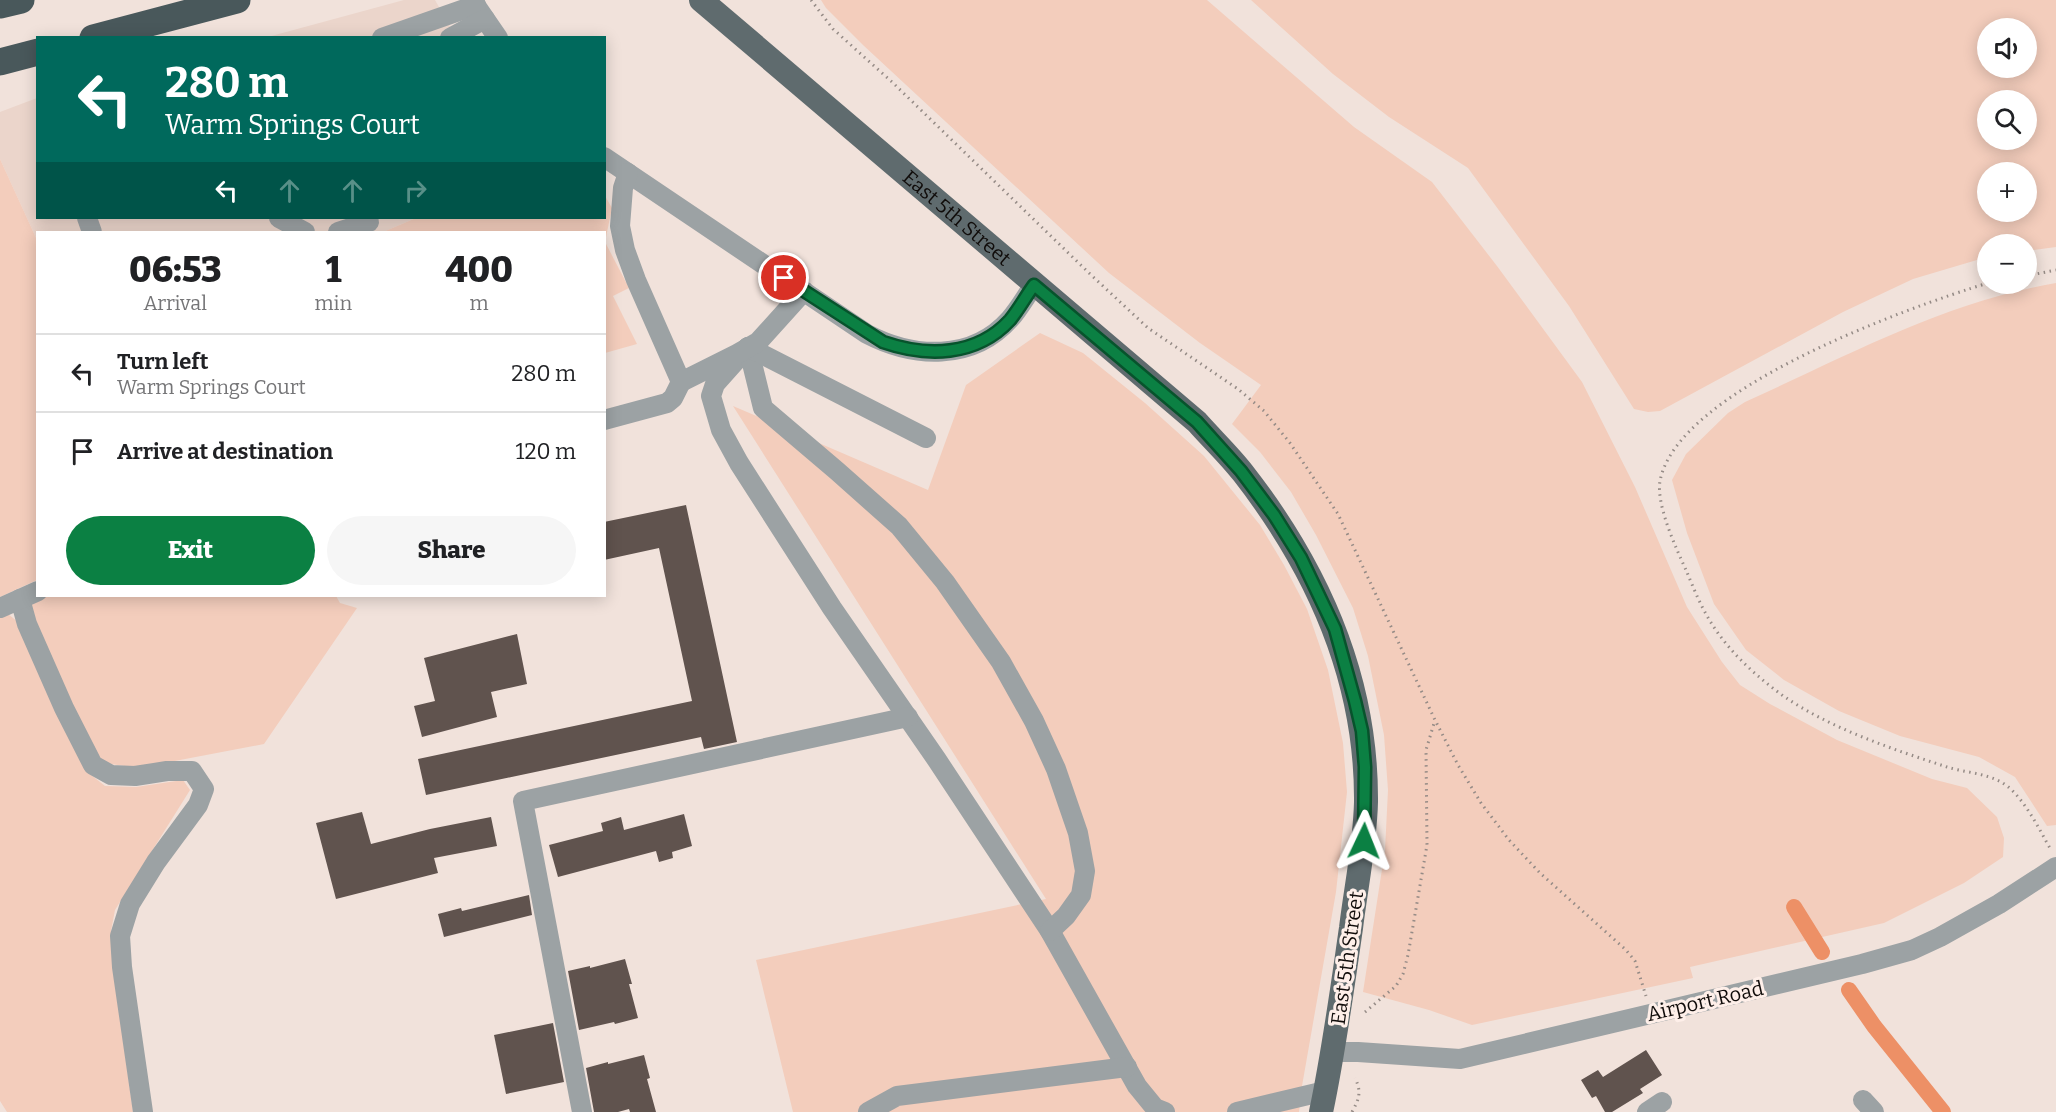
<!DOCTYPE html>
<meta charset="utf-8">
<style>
:root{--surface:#fff;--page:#f6f6f6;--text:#202124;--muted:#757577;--line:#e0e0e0;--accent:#0b8043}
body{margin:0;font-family:Bitter,serif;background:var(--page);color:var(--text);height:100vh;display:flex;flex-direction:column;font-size:22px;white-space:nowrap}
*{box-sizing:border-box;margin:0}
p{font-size:20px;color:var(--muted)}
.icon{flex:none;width:33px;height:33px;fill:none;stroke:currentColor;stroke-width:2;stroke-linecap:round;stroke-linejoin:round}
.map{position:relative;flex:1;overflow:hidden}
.panel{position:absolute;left:36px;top:231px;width:570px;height:366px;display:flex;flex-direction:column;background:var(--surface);border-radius:0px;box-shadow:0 3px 15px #0003}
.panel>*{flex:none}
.hud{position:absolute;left:36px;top:36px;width:570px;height:183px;border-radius:0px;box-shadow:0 3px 15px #0003;background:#00695c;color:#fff;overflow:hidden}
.buttons{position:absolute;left:1977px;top:18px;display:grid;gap:12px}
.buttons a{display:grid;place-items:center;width:60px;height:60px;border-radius:50%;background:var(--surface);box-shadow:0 3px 15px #0003;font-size:30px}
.pin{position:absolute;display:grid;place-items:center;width:51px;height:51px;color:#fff;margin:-26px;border:3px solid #fff;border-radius:50%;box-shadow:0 2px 6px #0007}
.me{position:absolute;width:66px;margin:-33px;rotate:2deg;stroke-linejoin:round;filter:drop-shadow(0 0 4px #0008)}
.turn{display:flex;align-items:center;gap:21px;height:126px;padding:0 30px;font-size:27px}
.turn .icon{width:78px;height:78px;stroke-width:2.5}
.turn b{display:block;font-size:42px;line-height:51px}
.lanes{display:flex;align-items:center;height:57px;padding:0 30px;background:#0003;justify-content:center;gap:30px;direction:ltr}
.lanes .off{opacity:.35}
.eta{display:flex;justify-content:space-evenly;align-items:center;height:102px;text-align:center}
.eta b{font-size:36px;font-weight:800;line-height:42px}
.cta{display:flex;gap:12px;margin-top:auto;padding:12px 30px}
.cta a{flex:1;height:69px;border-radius:36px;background:var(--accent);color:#fff;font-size:24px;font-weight:800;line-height:69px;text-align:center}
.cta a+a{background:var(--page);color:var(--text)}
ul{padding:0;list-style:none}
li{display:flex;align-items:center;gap:18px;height:78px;padding:0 30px;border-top:2px solid var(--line)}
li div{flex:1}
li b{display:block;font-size:22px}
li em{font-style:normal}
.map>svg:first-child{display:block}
.built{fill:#ebd5cb}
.green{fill:#f3cdbc;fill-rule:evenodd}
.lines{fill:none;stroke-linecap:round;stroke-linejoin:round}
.canal{stroke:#ed9066;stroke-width:16}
.building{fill:#60534e}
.path{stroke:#958b86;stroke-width:3;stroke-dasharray:1.5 4.5;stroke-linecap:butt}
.minor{stroke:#9ca2a4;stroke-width:20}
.major{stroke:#5f6b6e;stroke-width:24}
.highway{stroke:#49585b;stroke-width:27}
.route-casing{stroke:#07532c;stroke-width:15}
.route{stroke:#0b8043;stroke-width:10}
.labels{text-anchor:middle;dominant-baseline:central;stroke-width:6;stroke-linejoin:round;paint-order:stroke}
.street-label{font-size:20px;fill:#100c0a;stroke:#feefe9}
</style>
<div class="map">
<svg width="2056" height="1112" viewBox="0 0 2056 1112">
<rect width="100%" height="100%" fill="#f1e2db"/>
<g class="built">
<polygon points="404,0 435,0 456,37 264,38"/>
<polygon points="37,98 38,218 416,218 383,232 38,232 37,240 0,159 0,112"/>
</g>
<g class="green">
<polygon points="821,0 1207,0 1354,127 1432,182 1497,266 1582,382 1635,487 1687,607 1722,662 1740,685 1770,704 1837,740 1932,779 1967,788 1997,817 2004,838 2003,857 1964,883 1884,923 1690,967 1693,978 1472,1025 1429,1010 1363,992 1385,850 1388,790 1384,735 1368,656 1353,608 1316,535 1291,492 1260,452 1232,424 1261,385 1200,343 1109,273 863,45 826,8"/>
<path d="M1251,0H2056V247L2027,251L2026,244H1988L1987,257L1913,279L1843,312L1660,411L1648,412L1634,409L1569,306L1468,168L1389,117L1333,74ZM1988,28H2026V68H1988ZM1988,100H2026V140H1988ZM1988,172H2026V212H1988Z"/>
<polygon points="0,159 37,240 37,580 0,597"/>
<polygon points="605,196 612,208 605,242 629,288 613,296 637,344 605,353 604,232 383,232 416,218 604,218"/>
<path d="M2056,283V825L2047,826L2015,777L1979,757L1900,736L1839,711L1784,680L1746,650L1714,604L1687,533L1672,480L1686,454L1728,413L1745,402C1847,356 1944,302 2056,283Z"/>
<polygon points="1040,333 1083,353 1145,403 1204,456 1260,525 1284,565 1307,609 1328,670 1343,743 1347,792 1336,892 1302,1086 1299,1112 793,1112 756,960 1046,899 733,406 928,490 966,385"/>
<polygon points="48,596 336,596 340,603 357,608 264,744 138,768 104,763 96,755 30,611 31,602"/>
<polygon points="8,614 18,622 90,774 105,786 136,787 183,780 190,790 115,910 111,931 114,972 133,1112 7,1112 0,1101 0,616"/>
</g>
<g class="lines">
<g class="canal">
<polyline points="1794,907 1822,952"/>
<polyline points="1849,990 1874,1026 1943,1112"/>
</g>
</g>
<g class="building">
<polygon points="686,505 737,742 704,749 701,737 426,795 418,759 692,701 659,548 604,560 604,522"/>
<polygon points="517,634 527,684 491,692 497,717 422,737 414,706 435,701 424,658"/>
<polygon points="362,812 371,844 430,829 491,817 497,846 434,858 438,873 336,899 316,823"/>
<polygon points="684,814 692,846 672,852 673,858 659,862 656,851 558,877 549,845 603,831 601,823 621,817 624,830"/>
<polygon points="529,895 532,915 444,937 438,914 461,908 462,911"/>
<polygon points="625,959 632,984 629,984 638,1018 615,1024 614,1022 579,1030 568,971 590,966 590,968"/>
<polygon points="553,1023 564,1082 506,1094 494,1035"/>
<polygon points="1646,1050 1662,1075 1640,1089 1643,1093 1612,1112 1605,1112 1596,1096 1592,1098 1581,1080 1598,1070 1603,1077"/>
<polygon points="644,1055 650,1078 647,1079 656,1112 630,1112 629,1109 618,1112 594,1112 586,1068 608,1062 608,1064"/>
</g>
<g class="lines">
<g class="path">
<polyline points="811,0 833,29 891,81 1089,273 1148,328 1238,389 1264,411 1290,443 1338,514 1435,720 1458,765 1481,803 1509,840 1540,873 1626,950 1635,961 1646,996"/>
<polyline points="2026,276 2056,270"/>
<path d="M1988,283C1906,308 1677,390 1660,481C1656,505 1676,548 1686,570C1692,584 1698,600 1706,614C1724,647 1752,673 1782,695C1829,728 1892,749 1947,767C1963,772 1983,773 1999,781C2021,791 2039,829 2051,850"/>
<polyline points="1365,1012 1396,986 1403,974 1408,955 1427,845 1426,750 1435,720"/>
<path d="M1352,1112C1359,1099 1362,1092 1355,1078"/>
</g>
<g class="minor">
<polyline points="472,0 498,38"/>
<polyline points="382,38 476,5"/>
<polyline points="450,38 485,19"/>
<path d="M604,157L867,334C913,358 972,362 1010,319C1019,309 1026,296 1034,285"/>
<polyline points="87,218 92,232"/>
<polyline points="279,218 305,232"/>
<polyline points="338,232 369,222"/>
<polyline points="748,347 715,384 711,396 721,430 739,463 832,608 937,760 1050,931 1137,1086 1155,1108 1165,1112"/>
<polyline points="748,347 763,408 837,471 899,526 945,582 1001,662 1034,721 1056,769 1078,833 1085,871 1081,895 1066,916 1050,931"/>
<polyline points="748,347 926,438"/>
<polyline points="681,382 737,354 758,342 804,291"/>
<polyline points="604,420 667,403 673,398 681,382 636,280 625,250 620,226 623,188 628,173"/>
<polyline points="20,599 27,624 64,708 93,765 111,775 135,776 167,771 192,771 204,789 198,805 156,862 130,904 120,936 122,967 143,1112"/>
<polyline points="0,608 38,591"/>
<polyline points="1333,1052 1358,1052 1460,1059 1862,964 1912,950 1940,937 1999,904 2056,867"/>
<polyline points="1863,1100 1874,1112"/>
<polyline points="582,1112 523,801 908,717"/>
<polyline points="868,1112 897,1096 1127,1067"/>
<polyline points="1237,1112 1325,1091"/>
<polyline points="1647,1112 1662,1102"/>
</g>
<path class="major" id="s1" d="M701,0L1197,422C1212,439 1229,455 1243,473C1317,568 1367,679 1366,802C1365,845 1356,886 1351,928C1342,990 1334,1051 1321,1112"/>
<g class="highway">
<polyline points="0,5 21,0"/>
<polyline points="93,38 237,0"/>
<polyline points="0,62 38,52"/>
</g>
</g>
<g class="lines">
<g class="route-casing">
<path id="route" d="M784,278L883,342C926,357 976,357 1010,320C1019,309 1026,296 1034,285L1197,422L1241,471L1274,515L1301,558L1335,629L1355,701L1362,731L1365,767L1364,841"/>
</g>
<use href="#route" class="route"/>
</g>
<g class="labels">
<g class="street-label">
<text stroke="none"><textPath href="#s1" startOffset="336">East 5th Street</textPath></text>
<text transform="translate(1347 958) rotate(-82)">East 5th Street</text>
<text transform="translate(1705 1001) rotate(-13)">Airport Road</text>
</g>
</g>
</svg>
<div class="buttons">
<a><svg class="icon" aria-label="sound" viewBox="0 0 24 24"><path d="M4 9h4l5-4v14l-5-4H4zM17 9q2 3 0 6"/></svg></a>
<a><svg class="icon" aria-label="search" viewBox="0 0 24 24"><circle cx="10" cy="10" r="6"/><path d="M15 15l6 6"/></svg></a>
<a>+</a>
<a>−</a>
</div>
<div class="pin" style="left:784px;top:278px;background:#d93025"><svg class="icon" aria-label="arrive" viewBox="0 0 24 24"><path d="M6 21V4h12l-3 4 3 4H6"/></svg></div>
<svg class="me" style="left:1364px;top:841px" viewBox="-20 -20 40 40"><path d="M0-17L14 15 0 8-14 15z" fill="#0b8043" stroke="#fff" stroke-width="4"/></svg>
<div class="hud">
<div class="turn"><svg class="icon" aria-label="left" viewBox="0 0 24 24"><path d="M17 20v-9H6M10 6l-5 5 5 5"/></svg><div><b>280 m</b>Warm Springs Court</div></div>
<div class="lanes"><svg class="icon" aria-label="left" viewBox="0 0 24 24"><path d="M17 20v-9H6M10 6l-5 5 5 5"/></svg><svg class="icon off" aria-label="ahead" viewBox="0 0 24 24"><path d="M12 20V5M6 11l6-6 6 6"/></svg><svg class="icon off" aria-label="ahead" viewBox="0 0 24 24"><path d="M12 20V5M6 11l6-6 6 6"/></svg><svg class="icon off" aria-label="right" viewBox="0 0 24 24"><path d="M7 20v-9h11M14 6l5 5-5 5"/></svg></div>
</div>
<section class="panel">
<div class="eta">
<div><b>06:53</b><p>Arrival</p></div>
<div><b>1</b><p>min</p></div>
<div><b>400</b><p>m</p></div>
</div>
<ul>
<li><svg class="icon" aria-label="left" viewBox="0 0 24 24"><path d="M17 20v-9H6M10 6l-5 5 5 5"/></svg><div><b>Turn left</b><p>Warm Springs Court</p></div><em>280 m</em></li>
<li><svg class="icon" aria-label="arrive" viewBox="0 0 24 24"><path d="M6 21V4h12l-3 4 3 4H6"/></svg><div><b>Arrive at destination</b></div><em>120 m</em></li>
</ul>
<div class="cta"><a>Exit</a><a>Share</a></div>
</section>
</div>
